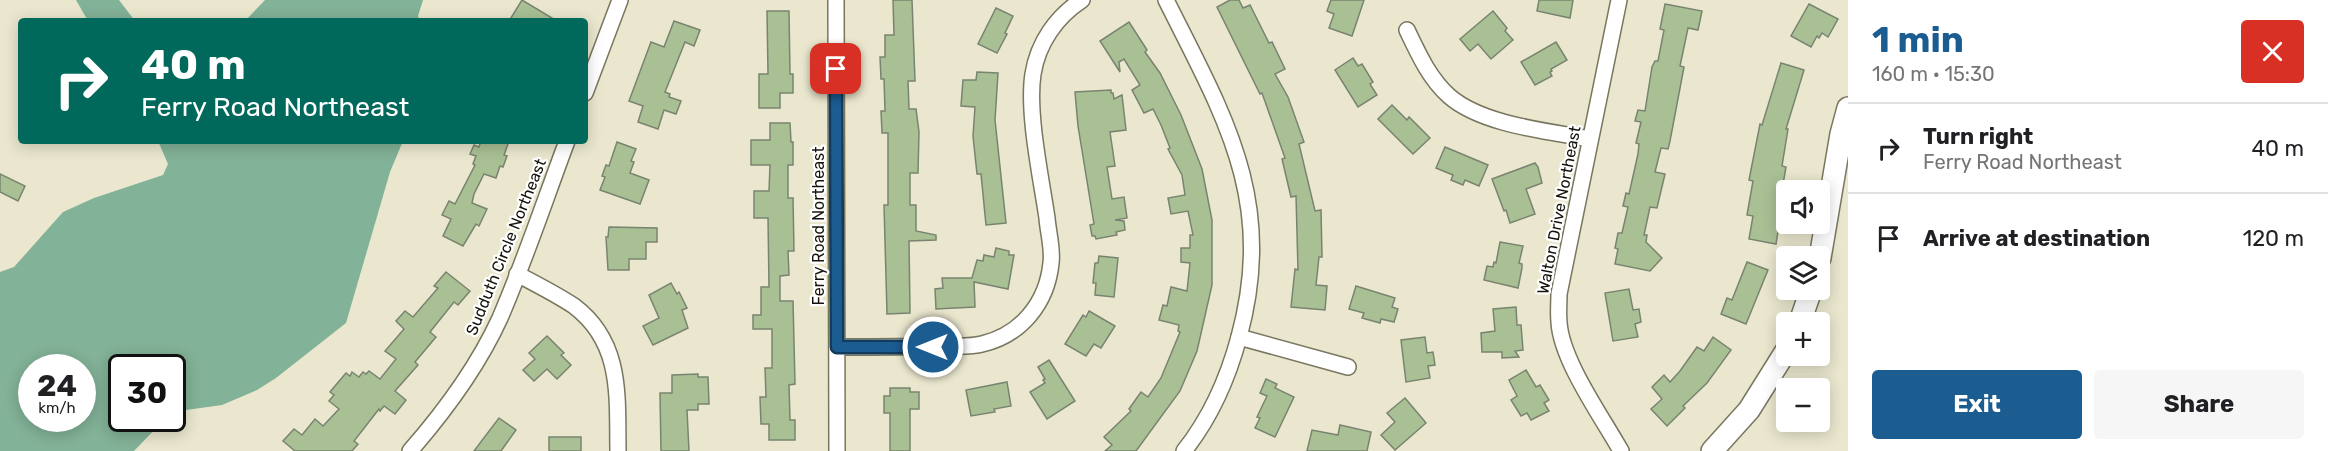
<!DOCTYPE html>
<meta charset="utf-8">
<style>
:root{--surface:#fff;--page:#f6f6f6;--text:#202124;--muted:#757577;--line:#e0e0e0;--accent:#1b5c91}
body{margin:0;font-family:Rubik,sans-serif;background:var(--page);color:var(--text);height:100vh;display:flex;flex-direction:column;font-size:22px;white-space:nowrap}
*{box-sizing:border-box;margin:0}
p{font-size:20px;color:var(--muted)}
.icon{flex:none;width:33px;height:33px;fill:none;stroke:currentColor;stroke-width:2;stroke-linecap:round;stroke-linejoin:round}
.map{position:relative;flex:1;overflow:hidden}
.details{display:flex;flex-direction:column;background:var(--surface);width:480px}
.details>*{flex:none}
.banner{position:absolute;left:18px;top:18px;width:570px;height:126px;border-radius:6px;box-shadow:0 3px 15px #0003;background:#00695c;color:#fff;overflow:hidden}
.buttons{position:absolute;left:1776px;top:180px;display:grid;gap:12px}
.buttons a{display:grid;place-items:center;width:54px;height:54px;border-radius:6px;background:var(--surface);box-shadow:0 3px 15px #0003;font-size:30px}
.speed{position:absolute;left:18px;top:354px;display:flex;gap:12px;font-size:30px;font-weight:700;text-align:center}
.speed>*{display:grid;place-content:center;width:78px;height:78px;border-radius:50%;background:var(--surface);box-shadow:0 3px 15px #0003;line-height:1}
.speed small{font-size:15px;font-weight:400}
.speed .limit{border:3px solid #111;border-radius:9px;background:#fff;color:#111}
.pin{position:absolute;display:grid;place-items:center;width:51px;height:51px;color:#fff;margin:-26px;border-radius:12px;box-shadow:0 3px 9px #0006}
.me{position:absolute;width:66px;margin:-33px;rotate:270deg;stroke-linejoin:round;filter:drop-shadow(0 0 4px #0008)}
.turn{display:flex;align-items:center;gap:21px;height:126px;padding:0 24px;font-size:27px}
.turn .icon{width:78px;height:78px;stroke-width:2.5}
.turn b{display:block;font-size:42px;line-height:51px}
.round{display:grid;place-items:center;flex:none;width:63px;height:63px;border-radius:6px;background:var(--page)}
.headline{display:flex;align-items:center;justify-content:space-between;height:102px;padding:0 24px}
h1{font-size:36px;font-weight:700;line-height:45px;color:var(--accent)}
.primary-button{display:flex;gap:12px;margin-top:auto;padding:12px 24px}
.primary-button a{flex:1;height:69px;border-radius:6px;background:var(--accent);color:#fff;font-size:24px;font-weight:700;line-height:69px;text-align:center}
.primary-button a+a{background:var(--page);color:var(--text)}
ul{padding:0;list-style:none}
li{display:flex;align-items:center;gap:18px;height:90px;padding:0 24px;border-top:2px solid var(--line)}
li div{flex:1}
li b{display:block;font-size:22px}
li em{font-style:normal}
main{display:flex;flex:1;min-height:0}
.map>svg:first-child{display:block}
.water{fill:#82b297;fill-rule:evenodd}
.building{fill:#a9c095;stroke:#798470;stroke-width:1.5}
.lines{fill:none;stroke-linecap:round;stroke-linejoin:round}
.street-casing{stroke:#79765f;stroke-width:18}
.secondary-casing{stroke:#79765f;stroke-width:24}
.street{stroke:#fff;stroke-width:15}
.secondary{stroke:#fff;stroke-width:21}
.route-casing{stroke:#123c5e;stroke-width:15}
.route{stroke:#1b5c91;stroke-width:10}
.labels{text-anchor:middle;dominant-baseline:central;stroke-width:4.5;stroke-linejoin:round;paint-order:stroke}
.street-label{font-size:16px;fill:#14120a;stroke:#fff}
</style>
<main>
<div class="map">
<svg width="1848" height="451" viewBox="0 0 1848 451">
<rect width="100%" height="100%" fill="#eae7ce"/>
<g class="water">
<polygon points="76,0 119,0 135,21 88,21"/>
<polygon points="265,0 423,0 418,16 420,21 245,21"/>
<path d="M158,141H403L390,172L346,323L276,378L257,390L222,405L186,410L173,417L172,368H122V418L170,419L161,423L134,451H0V272L14,267L63,212L94,198L163,175L168,164ZM32,368H82V418H32Z"/>
</g>
<g class="building">
<polygon points="522,0 557,21 509,21"/>
<polygon points="893,0 912,0 915,81 908,81 909,109 916,109 919,132 918,173 910,173 910,205 916,205 916,231 936,235 936,240 909,241 910,313 887,314 884,205 888,205 888,133 882,133 881,111 885,111 884,79 881,79 880,57 885,57 885,35 894,35"/>
<polygon points="1230,0 1239,0 1243,8 1250,5 1269,43 1272,42 1285,69 1275,74 1288,97 1304,142 1299,144 1315,211 1321,210 1322,257 1319,257 1316,285 1327,286 1325,310 1291,307 1295,269 1298,270 1296,196 1291,197 1282,159 1285,158 1262,93 1260,94 1217,7"/>
<polygon points="1331,0 1364,0 1352,36 1329,28 1334,14 1327,11"/>
<polygon points="1539,0 1573,0 1570,18 1537,11"/>
<polygon points="1665,4 1702,11 1698,30 1688,28 1680,66 1684,67 1670,141 1668,149 1661,148 1655,172 1665,174 1657,208 1650,207 1644,235 1647,235 1646,242 1662,258 1650,271 1615,264 1618,249 1615,248 1618,233 1622,233 1628,207 1623,206 1626,193 1629,194 1638,154 1639,144 1636,143 1641,122 1635,121 1638,110 1645,111 1652,67 1655,61 1658,61 1664,30 1660,29"/>
<polygon points="1809,4 1838,19 1828,37 1822,33 1819,38 1817,36 1811,47 1791,36"/>
<polygon points="996,8 1013,16 1005,33 1007,34 997,53 978,44"/>
<polygon points="767,11 789,11 790,74 793,74 793,93 780,93 780,108 759,108 759,74 768,74"/>
<polygon points="1493,11 1507,28 1505,31 1513,40 1491,59 1478,44 1470,51 1460,39"/>
<polygon points="674,21 700,30 694,46 685,42 665,92 670,94 669,97 681,101 676,114 664,110 658,129 638,122 643,106 629,101 651,42 664,47"/>
<polygon points="1129,22 1147,50 1145,52 1160,73 1181,115 1202,169 1212,220 1212,285 1197,351 1180,391 1136,451 1105,451 1112,445 1104,437 1131,411 1129,409 1141,392 1148,397 1161,378 1180,332 1178,331 1179,325 1159,320 1163,305 1167,306 1171,287 1187,291 1190,263 1181,262 1181,248 1190,248 1190,235 1193,235 1188,211 1171,214 1168,198 1185,195 1182,175 1168,149 1170,148 1161,125 1153,109 1144,113 1132,90 1140,85 1124,59 1119,62 1120,72 1100,41"/>
<polygon points="1556,42 1567,60 1551,69 1552,71 1550,72 1552,76 1535,85 1521,62"/>
<polygon points="1353,58 1358,66 1362,64 1373,82 1370,84 1377,95 1358,107 1335,70"/>
<polygon points="1781,63 1804,70 1786,129 1788,129 1782,166 1786,167 1777,219 1780,219 1776,244 1749,239 1753,216 1747,215 1753,181 1749,180 1760,124 1762,125"/>
<polygon points="977,72 998,73 995,120 1006,223 986,225 981,174 977,174 973,136 975,107 961,106 963,80 976,80"/>
<polygon points="1111,90 1111,93 1113,93 1114,99 1122,95 1126,130 1110,132 1115,166 1107,167 1112,199 1124,197 1127,218 1115,220 1124,221 1125,230 1116,232 1117,235 1096,239 1095,236 1092,236 1090,225 1094,224 1078,126 1075,92"/>
<polygon points="1392,105 1407,120 1409,117 1430,138 1413,154 1378,119"/>
<polygon points="770,123 790,123 791,142 793,142 793,165 788,165 788,198 793,198 794,251 788,251 789,275 780,276 780,301 793,301 795,384 789,385 790,420 795,420 795,440 769,440 769,424 761,424 760,397 766,397 765,368 772,368 772,329 753,329 753,315 761,315 761,287 769,287 768,218 754,218 754,191 769,191 770,165 751,165 751,140 770,140"/>
<polygon points="481,141 509,141 504,155 507,156 503,167 500,166 496,178 484,174 474,194 472,203 487,209 479,226 476,224 463,246 443,236 451,219 442,215 449,201 455,204 475,165 473,164 476,156 470,154 474,145 479,147"/>
<polygon points="617,142 636,149 631,161 634,162 630,173 649,180 640,204 600,190 605,177 602,176 606,165 609,166"/>
<polygon points="1445,147 1488,165 1479,186 1465,180 1463,185 1451,180 1453,175 1436,168"/>
<polygon points="1535,163 1538,167 1542,183 1526,189 1535,214 1510,223 1506,210 1504,211 1492,179"/>
<polygon points="0,174 25,186 18,201 0,192"/>
<polygon points="609,227 657,228 657,242 646,242 646,259 629,259 629,270 608,270 606,237 608,237"/>
<polygon points="1500,242 1523,246 1519,263 1522,264 1522,268 1518,288 1484,280 1487,266 1493,267 1494,262 1496,263"/>
<polygon points="996,248 1009,251 1009,255 1014,255 1008,289 974,282 975,307 936,309 935,289 943,288 942,278 972,278 977,260 983,261 984,255 994,257"/>
<polygon points="1099,256 1118,258 1114,297 1095,295 1096,283 1093,283 1095,263 1098,263"/>
<polygon points="1747,262 1768,270 1746,324 1721,314 1727,298 1732,300"/>
<polygon points="446,272 470,291 458,305 454,302 430,332 436,337 415,362 418,365 395,391 406,400 395,414 384,406 380,411 379,409 354,441 358,444 352,451 295,451 283,441 294,429 302,435 315,419 323,426 339,409 329,401 334,395 330,392 346,373 350,376 352,372 359,377 363,372 366,374 369,371 380,379 396,359 385,351 404,329 396,321 405,311 413,317 438,288 434,286"/>
<polygon points="671,283 677,294 679,292 687,308 682,310 688,328 653,345 643,326 659,318 649,295"/>
<polygon points="1356,286 1395,298 1392,307 1398,309 1394,322 1381,319 1380,323 1362,318 1364,313 1349,309"/>
<polygon points="1629,289 1633,310 1639,309 1641,322 1635,324 1638,337 1613,341 1605,293"/>
<polygon points="1516,307 1517,325 1521,325 1523,350 1515,351 1519,357 1502,358 1502,352 1482,352 1481,333 1495,331 1493,309"/>
<polygon points="1089,311 1115,326 1101,348 1094,344 1086,356 1065,344 1083,315 1086,317"/>
<polygon points="547,336 564,353 561,355 571,365 557,379 547,369 534,381 523,370 535,359 529,353"/>
<polygon points="1425,337 1427,353 1433,352 1435,365 1428,366 1430,378 1406,382 1401,340"/>
<polygon points="1713,337 1731,350 1707,383 1683,406 1685,408 1667,426 1651,409 1662,399 1652,387 1664,375 1670,382 1680,371 1697,347 1704,351"/>
<polygon points="1049,360 1075,401 1047,419 1030,392 1045,383 1043,380 1045,379 1038,367"/>
<polygon points="1526,370 1536,387 1540,385 1549,400 1544,403 1549,411 1531,420 1527,413 1521,416 1511,400 1517,396 1509,380"/>
<polygon points="698,374 698,377 708,377 709,404 698,404 698,410 687,410 689,451 661,451 660,393 672,393 672,375"/>
<polygon points="1266,379 1277,384 1275,388 1294,397 1275,437 1255,428 1260,418 1257,417 1267,396 1260,393"/>
<polygon points="1007,382 1011,406 994,409 995,412 971,416 966,390"/>
<polygon points="890,388 910,388 910,392 919,392 919,409 910,409 910,451 890,451 890,413 884,413 884,396 890,396"/>
<polygon points="1405,398 1426,423 1395,450 1381,435 1395,422 1387,413"/>
<polygon points="499,418 516,430 501,451 474,451"/>
<polygon points="1340,425 1371,432 1367,451 1307,451 1312,430 1338,435"/>
<rect x="549" y="437" width="32" height="14"/>
</g>
<g class="lines">
<g class="street-casing">
<g id="street">
<polyline points="836,0 837,451"/>
<path d="M1166,0C1225,118 1276,200 1239,337C1228,378 1211,417 1184,451"/>
<path d="M1619,0L1559,294C1559,303 1558,313 1559,322C1561,360 1602,417 1621,451"/>
<path d="M1407,30C1418,53 1429,78 1449,96C1482,125 1548,131 1590,139"/>
<polyline points="585,93 620,0"/>
<path d="M517,274C536,284 556,294 574,306C623,343 617,397 618,451"/>
<polyline points="1239,337 1348,367"/>
<path d="M837,347C873,347 910,347 946,346C958,346 971,347 982,344C1021,335 1047,303 1051,263C1053,249 1048,232 1047,218C1041,177 1027,113 1033,74C1038,43 1056,17 1082,0"/>
<path d="M410,451C445,411 478,366 500,318C525,260 545,200 567,141"/>
</g>
</g>
<g class="secondary-casing">
<g id="secondary">
<polyline points="1820,258 1841,134 1848,108"/>
<polyline points="1800,322 1811,290"/>
<polyline points="1712,451 1749,410 1786,351"/>
</g>
</g>
<use href="#street" class="street"/>
<use href="#secondary" class="secondary"/>
</g>
<g class="lines">
<g class="route-casing">
<polyline id="route" points="836,69 837,347 933,347"/>
</g>
<use href="#route" class="route"/>
</g>
<g class="labels">
<g class="street-label">
<text transform="translate(1559 210) rotate(-79)">Walton Drive Northeast</text>
<text transform="translate(818 226) rotate(-90)">Ferry Road Northeast</text>
<text transform="translate(506 247) rotate(-68)">Sudduth Circle Northeast</text>
</g>
</g>
</svg>
<div class="buttons">
<a><svg class="icon" aria-label="sound" viewBox="0 0 24 24"><path d="M4 9h4l5-4v14l-5-4H4zM17 9q2 3 0 6"/></svg></a>
<a><svg class="icon" aria-label="layers" viewBox="0 0 24 24"><path d="M12 4l9 5-9 5-9-5zM3 14l9 5 9-5"/></svg></a>
<a>+</a>
<a>−</a>
</div>
<div class="speed"><div>24<small>km/h</small></div><div class="limit">30</div></div>
<div class="pin" style="left:836px;top:69px;background:#d93025"><svg class="icon" aria-label="arrive" viewBox="0 0 24 24"><path d="M6 21V4h12l-3 4 3 4H6"/></svg></div>
<svg class="me" style="left:933px;top:347px" viewBox="-20 -20 40 40"><circle r="17" fill="#1b5c91" stroke="#fff" stroke-width="3"/><path d="M0-11L8 9 0 5-8 9z" fill="#fff"/></svg>
<div class="banner">
<div class="turn"><svg class="icon" aria-label="right" viewBox="0 0 24 24"><path d="M7 20v-9h11M14 6l5 5-5 5"/></svg><div><b>40 m</b>Ferry Road Northeast</div></div>
</div>
</div>
<section class="details">
<div class="headline"><div><h1>1 min</h1><p>160 m · 15:30</p></div><a class="round" style="background:#d93025;color:#fff"><svg class="icon" aria-label="close" viewBox="0 0 24 24"><path d="M6 6l12 12M18 6L6 18"/></svg></a></div>
<ul>
<li><svg class="icon" aria-label="right" viewBox="0 0 24 24"><path d="M7 20v-9h11M14 6l5 5-5 5"/></svg><div><b>Turn right</b><p>Ferry Road Northeast</p></div><em>40 m</em></li>
<li><svg class="icon" aria-label="arrive" viewBox="0 0 24 24"><path d="M6 21V4h12l-3 4 3 4H6"/></svg><div><b>Arrive at destination</b></div><em>120 m</em></li>
</ul>
<div class="primary-button"><a>Exit</a><a>Share</a></div>
</section>
</main>
